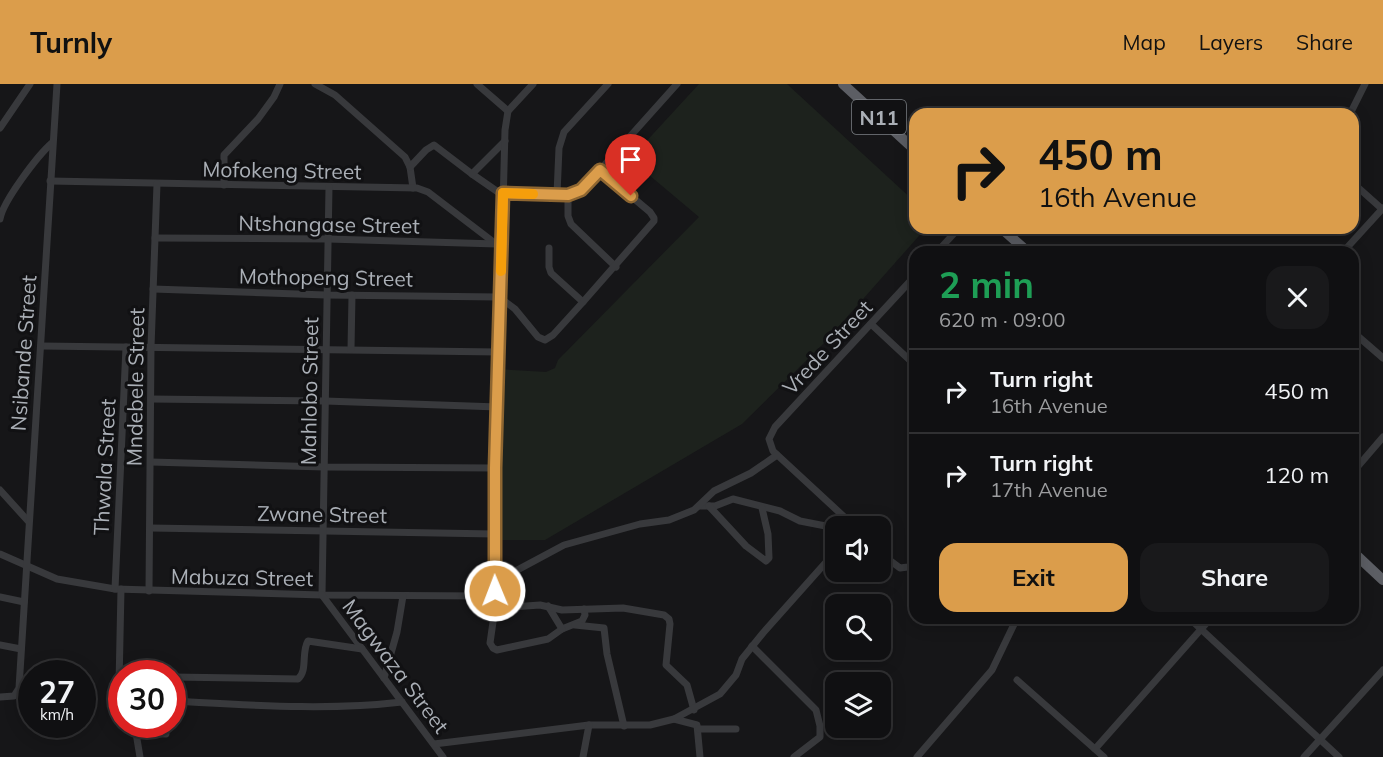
<!DOCTYPE html>
<meta charset="utf-8">
<style>
:root{--surface:#101012;--page:#19191b;--text:#f1f3f6;--muted:#9c9d9f;--line:#303032;--accent:#db9d4b}
body{margin:0;font-family:Mulish,sans-serif;background:var(--page);color:var(--text);height:100vh;display:flex;flex-direction:column;font-size:22px;white-space:nowrap}
*{box-sizing:border-box;margin:0}
p{font-size:20px;color:var(--muted)}
.icon{flex:none;width:33px;height:33px;fill:none;stroke:currentColor;stroke-width:2;stroke-linecap:round;stroke-linejoin:round}
.map{position:relative;flex:1;overflow:hidden}
.panel{position:absolute;left:909px;top:162px;width:450px;height:378px;display:flex;flex-direction:column;background:var(--surface);border-radius:18px;box-shadow:0 3px 15px #0003,0 0 0 2px var(--line)}
.panel>*{flex:none}
.banner{position:absolute;left:909px;top:24px;width:450px;height:126px;border-radius:18px;box-shadow:0 3px 15px #0003,0 0 0 2px var(--line);background:#db9d4b;color:#111;overflow:hidden}
.tools{position:absolute;left:825px;top:432px;display:grid;gap:12px}
.tools a{display:grid;place-items:center;width:66px;height:66px;border-radius:12px;background:var(--surface);box-shadow:0 3px 15px #0003,0 0 0 2px var(--line);font-size:30px}
.speed{position:absolute;left:18px;top:576px;display:flex;gap:12px;font-size:30px;font-weight:700;text-align:center}
.speed>*{display:grid;place-content:center;width:78px;height:78px;border-radius:50%;background:var(--surface);box-shadow:0 3px 15px #0003,0 0 0 2px var(--line);line-height:1}
.speed small{font-size:15px;font-weight:400}
.speed .limit{border:9px solid #d22;background:#fff;color:#111}
.pin{position:absolute;display:grid;place-items:center;width:51px;height:51px;color:#fff;margin:-62px -26px;border-radius:50% 50% 50% 0;rotate:-45deg;box-shadow:0 0 6px #0007}
.pin .icon{rotate:45deg}
.me{position:absolute;width:66px;margin:-33px;rotate:359deg;stroke-linejoin:round;filter:drop-shadow(0 0 4px #0008)}
.turn{display:flex;align-items:center;gap:21px;height:126px;padding:0 30px;font-size:27px}
.turn .icon{width:78px;height:78px;stroke-width:2.5}
.turn b{display:block;font-size:42px;line-height:51px}
.round{display:grid;place-items:center;flex:none;width:63px;height:63px;border-radius:18px;background:var(--page)}
.summary{display:flex;align-items:center;justify-content:space-between;height:102px;padding:0 30px}
h1{font-size:36px;font-weight:700;line-height:45px;color:#1e9e55}
.button{display:flex;gap:12px;margin-top:auto;padding:12px 30px}
.button a{flex:1;height:69px;border-radius:18px;background:var(--accent);color:#111;font-size:24px;font-weight:700;line-height:69px;text-align:center}
.button a+a{background:var(--page);color:var(--text)}
ul{padding:0;list-style:none}
li{display:flex;align-items:center;gap:18px;height:84px;padding:0 30px;border-top:2px solid var(--line)}
li div{flex:1}
li b{display:block;font-size:22px}
li em{font-style:normal}
header{display:flex;align-items:center;gap:36px;box-sizing:border-box;height:84px;padding:0 30px;background:var(--accent);color:#111}
header strong{font-size:28px}
nav{display:flex;gap:33px;margin-inline-start:auto;font-size:21px}
.map>svg:first-child{display:block}
.green{fill:#1d221d}
.lines{fill:none;stroke-linecap:round;stroke-linejoin:round}
.minor{stroke:#38393c;stroke-width:7}
.trunk{stroke:#5c5e64;stroke-width:10}
.route-casing{stroke:#8e6631;stroke-width:15}
.route{stroke:#db9d4b;stroke-width:10}
.slow{stroke:#f59e0b;stroke-width:10}
.labels{text-anchor:middle;dominant-baseline:central;stroke-width:6;stroke-linejoin:round;paint-order:stroke}
.shield{fill:#111113;stroke:#7c8085;stroke-width:1.5}
.shield-label{font-size:20px;font-weight:bold;fill:#aaafb6}
.street-label{font-size:21px;fill:#aaafb6;stroke:#111113}
</style>
<header>
<strong>Turnly</strong>
<nav><a>Map</a><a>Layers</a><a>Share</a></nav>
</header>
<div class="map">
<svg width="1383" height="673" viewBox="0 0 1383 673">
<rect width="100%" height="100%" fill="#161618"/>
<polygon class="green" points="699,0 787,0 915,118 915,144 926,144 824,259 742,340 545,456 494,456 496,285 546,288 555,284 558,276 699,133 630,75"/>
<g class="lines">
<g class="minor">
<polyline points="315,0 335,11 405,73 410,83 413,104"/>
<polyline points="477,0 508,27"/>
<polyline points="1350,30 1365,0"/>
<polyline points="0,44 30,0"/>
<polyline points="410,83 426,66 434,61 472,90 498,108 568,111 581,106 600,86 677,0"/>
<polyline points="472,90 505,57"/>
<polyline points="50,97 417,104 428,108 496,160"/>
<polyline points="1353,99 1382,125"/>
<polyline points="224,101 224,71 258,35 274,13 280,0"/>
<polyline points="557,110 559,64 564,48 608,0"/>
<polyline points="568,111 568,132 571,140 616,183"/>
<path d="M0,135C3,117 38,71 52,59"/>
<polyline points="155,154 328,155 497,160"/>
<polyline points="549,164 549,183 551,189 583,218"/>
<polyline points="937,168 959,144"/>
<polyline points="1343,168 1383,124"/>
<polyline points="153,205 326,211 499,213 515,225 538,253 545,256 553,251 583,218 654,137 654,134 650,128 600,86"/>
<polyline points="871,240 915,281"/>
<polyline points="1353,248 1383,274"/>
<polyline points="41,262 498,268"/>
<polyline points="351,265 352,211"/>
<polyline points="151,315 325,317 498,323"/>
<polyline points="151,378 324,383 495,384"/>
<polyline points="1353,388 1383,353"/>
<polyline points="0,406 28,437"/>
<polyline points="700,422 715,422 733,415 780,427 800,437 836,444"/>
<polyline points="709,422 746,462 766,477 769,474 768,450 762,424"/>
<polyline points="854,442 773,367 769,355 775,343 915,192"/>
<polyline points="150,444 494,450"/>
<polyline points="880,469 900,484 908,483 915,479"/>
<polyline points="0,470 57,495 115,505 322,511 485,512 493,509 499,213 502,160 505,46 508,27 533,0"/>
<polyline points="495,498 564,461 640,440 669,436 694,426 714,407 751,389 777,371"/>
<polyline points="115,505 126,263"/>
<polyline points="121,505 119,601 122,628"/>
<polyline points="149,507 151,263 157,100"/>
<polyline points="493,509 495,524 490,559 493,564 497,566 548,555 562,545 582,537 585,531 584,525"/>
<polyline points="322,511 329,103"/>
<polyline points="322,511 443,673"/>
<polyline points="0,513 24,518"/>
<polyline points="548,522 562,545"/>
<polyline points="495,524 540,521 562,526 623,524 664,531 669,535 670,540 666,581 687,601 694,626"/>
<polyline points="1189,534 1339,673"/>
<polyline points="575,541 604,544 607,570 624,642"/>
<polyline points="0,561 21,565"/>
<polyline points="752,562 816,626 820,642 820,653 794,673"/>
<path d="M172,593L298,595C308,587 301,568 308,557L362,565"/>
<polyline points="384,594 397,548 403,512"/>
<polyline points="1017,596 1104,673"/>
<polyline points="0,613 14,612 19,604 57,0"/>
<path d="M172,617C249,621 326,627 402,618"/>
<polyline points="674,635 697,641 700,673"/>
<polyline points="129,640 136,649 140,673"/>
<polyline points="699,645 736,645"/>
<polyline points="136,649 166,650"/>
<polyline points="434,660 589,641 650,641 674,635 720,610 736,591 742,575 763,549 836,467"/>
<polyline points="1095,665 1211,534"/>
<polyline points="583,673 589,641"/>
<polyline points="917,673 992,586 1017,534"/>
<polyline points="1304,673 1383,586"/>
</g>
<g class="trunk">
<polyline points="843,0 915,66"/>
<polyline points="1001,144 1028,168"/>
<polyline points="1353,468 1383,496"/>
</g>
</g>
<g class="lines">
<g class="route-casing">
<polyline id="route" points="495,507 495,384 503,109 568,111 581,106 600,86 631,112"/>
</g>
<use href="#route" class="route"/>
<polyline class="slow" points="501,187 503,109 533,110"/>
</g>
<g class="labels">
<rect class="shield" x="852" y="16" width="54" height="34" rx="4.5"/>
<g class="shield-label">
<text x="879" y="33">N11</text>
</g>
<g class="street-label">
<text transform="translate(282 86) rotate(1)">Mofokeng Street</text>
<text transform="translate(329 140) rotate(1)">Ntshangase Street</text>
<text transform="translate(326 193) rotate(1)">Mothopeng Street</text>
<text transform="translate(827 263) rotate(-47)">Vrede Street</text>
<text transform="translate(23 269) rotate(-86)">Nsibande Street</text>
<text transform="translate(135 303) rotate(-89)">Mndebele Street</text>
<text transform="translate(309 307) rotate(-89)">Mahlobo Street</text>
<text transform="translate(104 383) rotate(-87)">Thwala Street</text>
<text transform="translate(322 430) rotate(1)">Zwane Street</text>
<text transform="translate(242 493) rotate(1)">Mabuza Street</text>
<text transform="translate(396 582) rotate(53)">Magwaza Street</text>
</g>
</g>
</svg>
<div class="tools">
<a><svg class="icon" aria-label="sound" viewBox="0 0 24 24"><path d="M4 9h4l5-4v14l-5-4H4zM17 9q2 3 0 6"/></svg></a>
<a><svg class="icon" aria-label="search" viewBox="0 0 24 24"><circle cx="10" cy="10" r="6"/><path d="M15 15l6 6"/></svg></a>
<a><svg class="icon" aria-label="layers" viewBox="0 0 24 24"><path d="M12 4l9 5-9 5-9-5zM3 14l9 5 9-5"/></svg></a>
</div>
<div class="speed"><div>27<small>km/h</small></div><div class="limit">30</div></div>
<div class="pin" style="left:631px;top:112px;background:#d93025"><svg class="icon" aria-label="arrive" viewBox="0 0 24 24"><path d="M6 21V4h12l-3 4 3 4H6"/></svg></div>
<svg class="me" style="left:495px;top:507px" viewBox="-20 -20 40 40"><circle r="17" fill="#db9d4b" stroke="#fff" stroke-width="3"/><path d="M0-11L8 9 0 5-8 9z" fill="#fff"/></svg>
<div class="banner">
<div class="turn"><svg class="icon" aria-label="right" viewBox="0 0 24 24"><path d="M7 20v-9h11M14 6l5 5-5 5"/></svg><div><b>450 m</b>16th Avenue</div></div>
</div>
<section class="panel">
<div class="summary"><div><h1>2 min</h1><p>620 m · 09:00</p></div><a class="round"><svg class="icon" aria-label="close" viewBox="0 0 24 24"><path d="M6 6l12 12M18 6L6 18"/></svg></a></div>
<ul>
<li><svg class="icon" aria-label="right" viewBox="0 0 24 24"><path d="M7 20v-9h11M14 6l5 5-5 5"/></svg><div><b>Turn right</b><p>16th Avenue</p></div><em>450 m</em></li>
<li><svg class="icon" aria-label="right" viewBox="0 0 24 24"><path d="M7 20v-9h11M14 6l5 5-5 5"/></svg><div><b>Turn right</b><p>17th Avenue</p></div><em>120 m</em></li>
</ul>
<div class="button"><a>Exit</a><a>Share</a></div>
</section>
</div>
